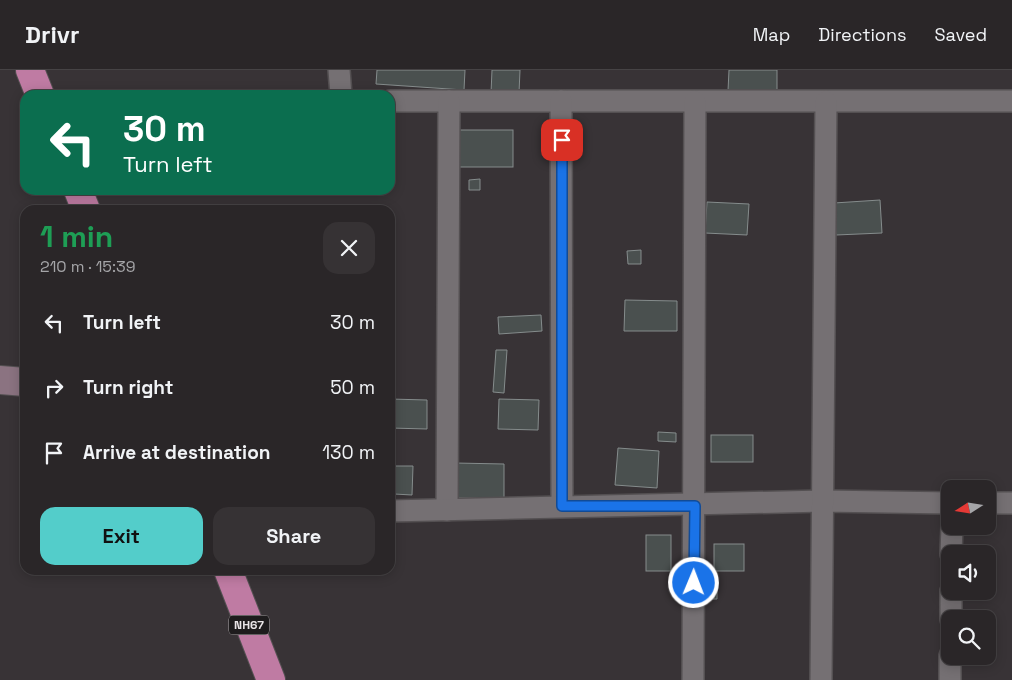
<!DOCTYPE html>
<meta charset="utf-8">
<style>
:root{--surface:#2a2628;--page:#363234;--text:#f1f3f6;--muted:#a5a5a8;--line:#464345;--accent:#53cdca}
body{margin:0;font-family:"Space Grotesk",sans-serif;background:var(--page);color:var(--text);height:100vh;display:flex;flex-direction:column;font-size:19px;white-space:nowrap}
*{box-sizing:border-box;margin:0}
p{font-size:16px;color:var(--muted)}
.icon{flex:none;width:28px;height:28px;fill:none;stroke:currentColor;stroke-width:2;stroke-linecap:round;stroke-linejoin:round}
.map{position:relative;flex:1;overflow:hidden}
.drawer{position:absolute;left:20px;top:135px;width:375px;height:370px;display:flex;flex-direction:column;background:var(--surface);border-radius:15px;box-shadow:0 2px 12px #0003,0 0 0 1px var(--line)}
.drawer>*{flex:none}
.guide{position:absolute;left:20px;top:20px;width:375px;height:105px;border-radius:15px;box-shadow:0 2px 12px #0003,0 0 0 1px var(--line);background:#0b6e4f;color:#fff;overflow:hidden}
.needle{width:32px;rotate:258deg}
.fabs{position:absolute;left:941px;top:410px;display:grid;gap:10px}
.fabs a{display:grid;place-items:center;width:55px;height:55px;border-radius:10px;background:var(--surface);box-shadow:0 2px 12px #0003,0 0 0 1px var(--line);font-size:25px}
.pin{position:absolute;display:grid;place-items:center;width:42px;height:42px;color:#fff;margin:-21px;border-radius:10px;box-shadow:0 2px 8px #0006}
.me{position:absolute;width:55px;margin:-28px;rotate:1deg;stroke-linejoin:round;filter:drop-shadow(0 0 4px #0008)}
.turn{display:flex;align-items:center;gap:18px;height:105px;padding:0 20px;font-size:22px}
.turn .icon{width:65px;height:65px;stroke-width:2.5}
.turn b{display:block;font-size:35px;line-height:42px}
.round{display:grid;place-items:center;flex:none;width:52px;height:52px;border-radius:15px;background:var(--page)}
.overview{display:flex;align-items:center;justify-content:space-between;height:85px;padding:0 20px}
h1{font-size:30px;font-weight:800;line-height:38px;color:#1e9e55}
.button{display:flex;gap:10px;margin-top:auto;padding:10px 20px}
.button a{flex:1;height:58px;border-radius:15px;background:var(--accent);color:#111;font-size:20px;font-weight:800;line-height:58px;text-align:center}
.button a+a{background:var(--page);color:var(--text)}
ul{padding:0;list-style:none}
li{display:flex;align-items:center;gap:15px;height:65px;padding:0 20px}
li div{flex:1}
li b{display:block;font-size:19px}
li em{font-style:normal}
header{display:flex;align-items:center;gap:30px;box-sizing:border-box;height:70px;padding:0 25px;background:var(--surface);border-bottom:1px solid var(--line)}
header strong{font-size:24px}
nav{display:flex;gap:28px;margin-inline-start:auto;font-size:18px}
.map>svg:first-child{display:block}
.building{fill:#4a504f;stroke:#858c8c}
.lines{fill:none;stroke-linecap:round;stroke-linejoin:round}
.street-casing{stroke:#545052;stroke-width:24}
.secondary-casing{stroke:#545052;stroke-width:30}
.highway-casing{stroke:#545052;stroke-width:30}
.street{stroke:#757073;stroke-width:21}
.secondary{stroke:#8b7381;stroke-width:28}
.highway{stroke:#bf7ba3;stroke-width:28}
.route-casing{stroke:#114b97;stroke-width:12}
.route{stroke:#1a73e8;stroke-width:9}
.labels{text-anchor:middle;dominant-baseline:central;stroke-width:5;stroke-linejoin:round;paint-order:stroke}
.shield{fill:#1e1c1d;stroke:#aca9aa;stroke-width:1}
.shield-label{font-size:12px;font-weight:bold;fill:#e9e5e7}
</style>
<header>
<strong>Drivr</strong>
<nav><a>Map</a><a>Directions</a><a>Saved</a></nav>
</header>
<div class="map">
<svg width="1012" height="610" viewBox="0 0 1012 610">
<rect width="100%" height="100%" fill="#383336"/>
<g class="building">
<polygon points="377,0 465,0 464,20 376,14"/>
<polygon points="492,0 520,0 519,23 491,23"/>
<polygon points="729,0 777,0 777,22 728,21"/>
<rect x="458" y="60" width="55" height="37"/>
<polygon points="480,109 480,120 469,120 469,110"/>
<polygon points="880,130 882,163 836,165 834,133"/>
<polygon points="707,132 749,134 747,165 705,163"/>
<polygon points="641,180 641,194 628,194 627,181"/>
<polygon points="625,230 677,231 677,261 624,261"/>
<polygon points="541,245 542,261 499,264 498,247"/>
<polygon points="496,280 507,280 504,323 493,322"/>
<polygon points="390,329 427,330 427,359 390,358"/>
<polygon points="499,329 539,330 538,360 498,359"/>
<polygon points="658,362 676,363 676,372 658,371"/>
<rect x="711" y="365" width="42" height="27"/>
<polygon points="618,378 659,381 657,418 615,415"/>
<polygon points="455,393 504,394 504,428 455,428"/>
<polygon points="394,396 413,396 412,425 394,424"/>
<rect x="646" y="465" width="25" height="36"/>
<rect x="714" y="474" width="30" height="27"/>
<polygon points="706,518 717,518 717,529 707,529"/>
</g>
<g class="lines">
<g class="street-casing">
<g id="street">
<polyline points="339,0 341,25"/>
<polyline points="390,31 1012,31"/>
<polyline points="561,31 562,436"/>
<polyline points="988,433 1012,433"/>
<polyline points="447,440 449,31"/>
<polyline points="390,441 823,431 950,433"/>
<polyline points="951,484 952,456"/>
<polyline points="951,549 951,521"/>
<polyline points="693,610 695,32"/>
<polyline points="821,610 826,32"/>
<polyline points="950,610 950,586"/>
</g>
</g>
<g class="secondary-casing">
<polyline id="secondary" points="0,310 25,312"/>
</g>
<g class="highway-casing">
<g id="highway">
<polyline points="30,0 40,25"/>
<polyline points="78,120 86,140"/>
<polyline points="228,500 271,610"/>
</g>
</g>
<use href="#street" class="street"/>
<use href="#secondary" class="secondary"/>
<use href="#highway" class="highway"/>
</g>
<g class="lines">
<g class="route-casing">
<polyline id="route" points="562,70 562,436 695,436 694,513"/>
</g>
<use href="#route" class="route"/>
</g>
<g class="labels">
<rect class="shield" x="229" y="545.5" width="40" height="19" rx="4"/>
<g class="shield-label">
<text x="249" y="555">NH67</text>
</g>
</g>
</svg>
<div class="fabs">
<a><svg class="needle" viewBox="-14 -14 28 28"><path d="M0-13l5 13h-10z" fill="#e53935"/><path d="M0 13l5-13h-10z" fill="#a5a5a8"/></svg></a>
<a><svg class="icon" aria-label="sound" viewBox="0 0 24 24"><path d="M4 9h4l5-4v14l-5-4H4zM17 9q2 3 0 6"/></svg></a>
<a><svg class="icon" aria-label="search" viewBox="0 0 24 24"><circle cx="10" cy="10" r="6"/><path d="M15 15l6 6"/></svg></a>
</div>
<div class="pin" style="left:562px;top:70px;background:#d93025"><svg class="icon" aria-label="arrive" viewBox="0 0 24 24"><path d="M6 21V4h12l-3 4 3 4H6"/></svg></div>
<svg class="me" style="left:694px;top:513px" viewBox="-20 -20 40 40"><circle r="17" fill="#1a73e8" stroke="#fff" stroke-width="3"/><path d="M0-11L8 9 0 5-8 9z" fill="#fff"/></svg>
<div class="guide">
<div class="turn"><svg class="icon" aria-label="left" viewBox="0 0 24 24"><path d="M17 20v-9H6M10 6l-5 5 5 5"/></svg><div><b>30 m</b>Turn left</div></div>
</div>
<section class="drawer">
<div class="overview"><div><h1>1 min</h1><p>210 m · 15:39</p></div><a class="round"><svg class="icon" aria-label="close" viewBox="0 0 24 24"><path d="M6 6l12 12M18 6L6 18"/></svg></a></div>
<ul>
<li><svg class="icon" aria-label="left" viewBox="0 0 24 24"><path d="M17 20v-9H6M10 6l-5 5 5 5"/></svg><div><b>Turn left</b></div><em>30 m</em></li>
<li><svg class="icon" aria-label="right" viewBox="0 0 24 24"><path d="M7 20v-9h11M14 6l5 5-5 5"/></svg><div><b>Turn right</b></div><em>50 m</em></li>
<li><svg class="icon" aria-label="arrive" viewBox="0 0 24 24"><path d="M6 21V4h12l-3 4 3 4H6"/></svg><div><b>Arrive at destination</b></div><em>130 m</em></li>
</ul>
<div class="button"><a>Exit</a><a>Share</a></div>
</section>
</div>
